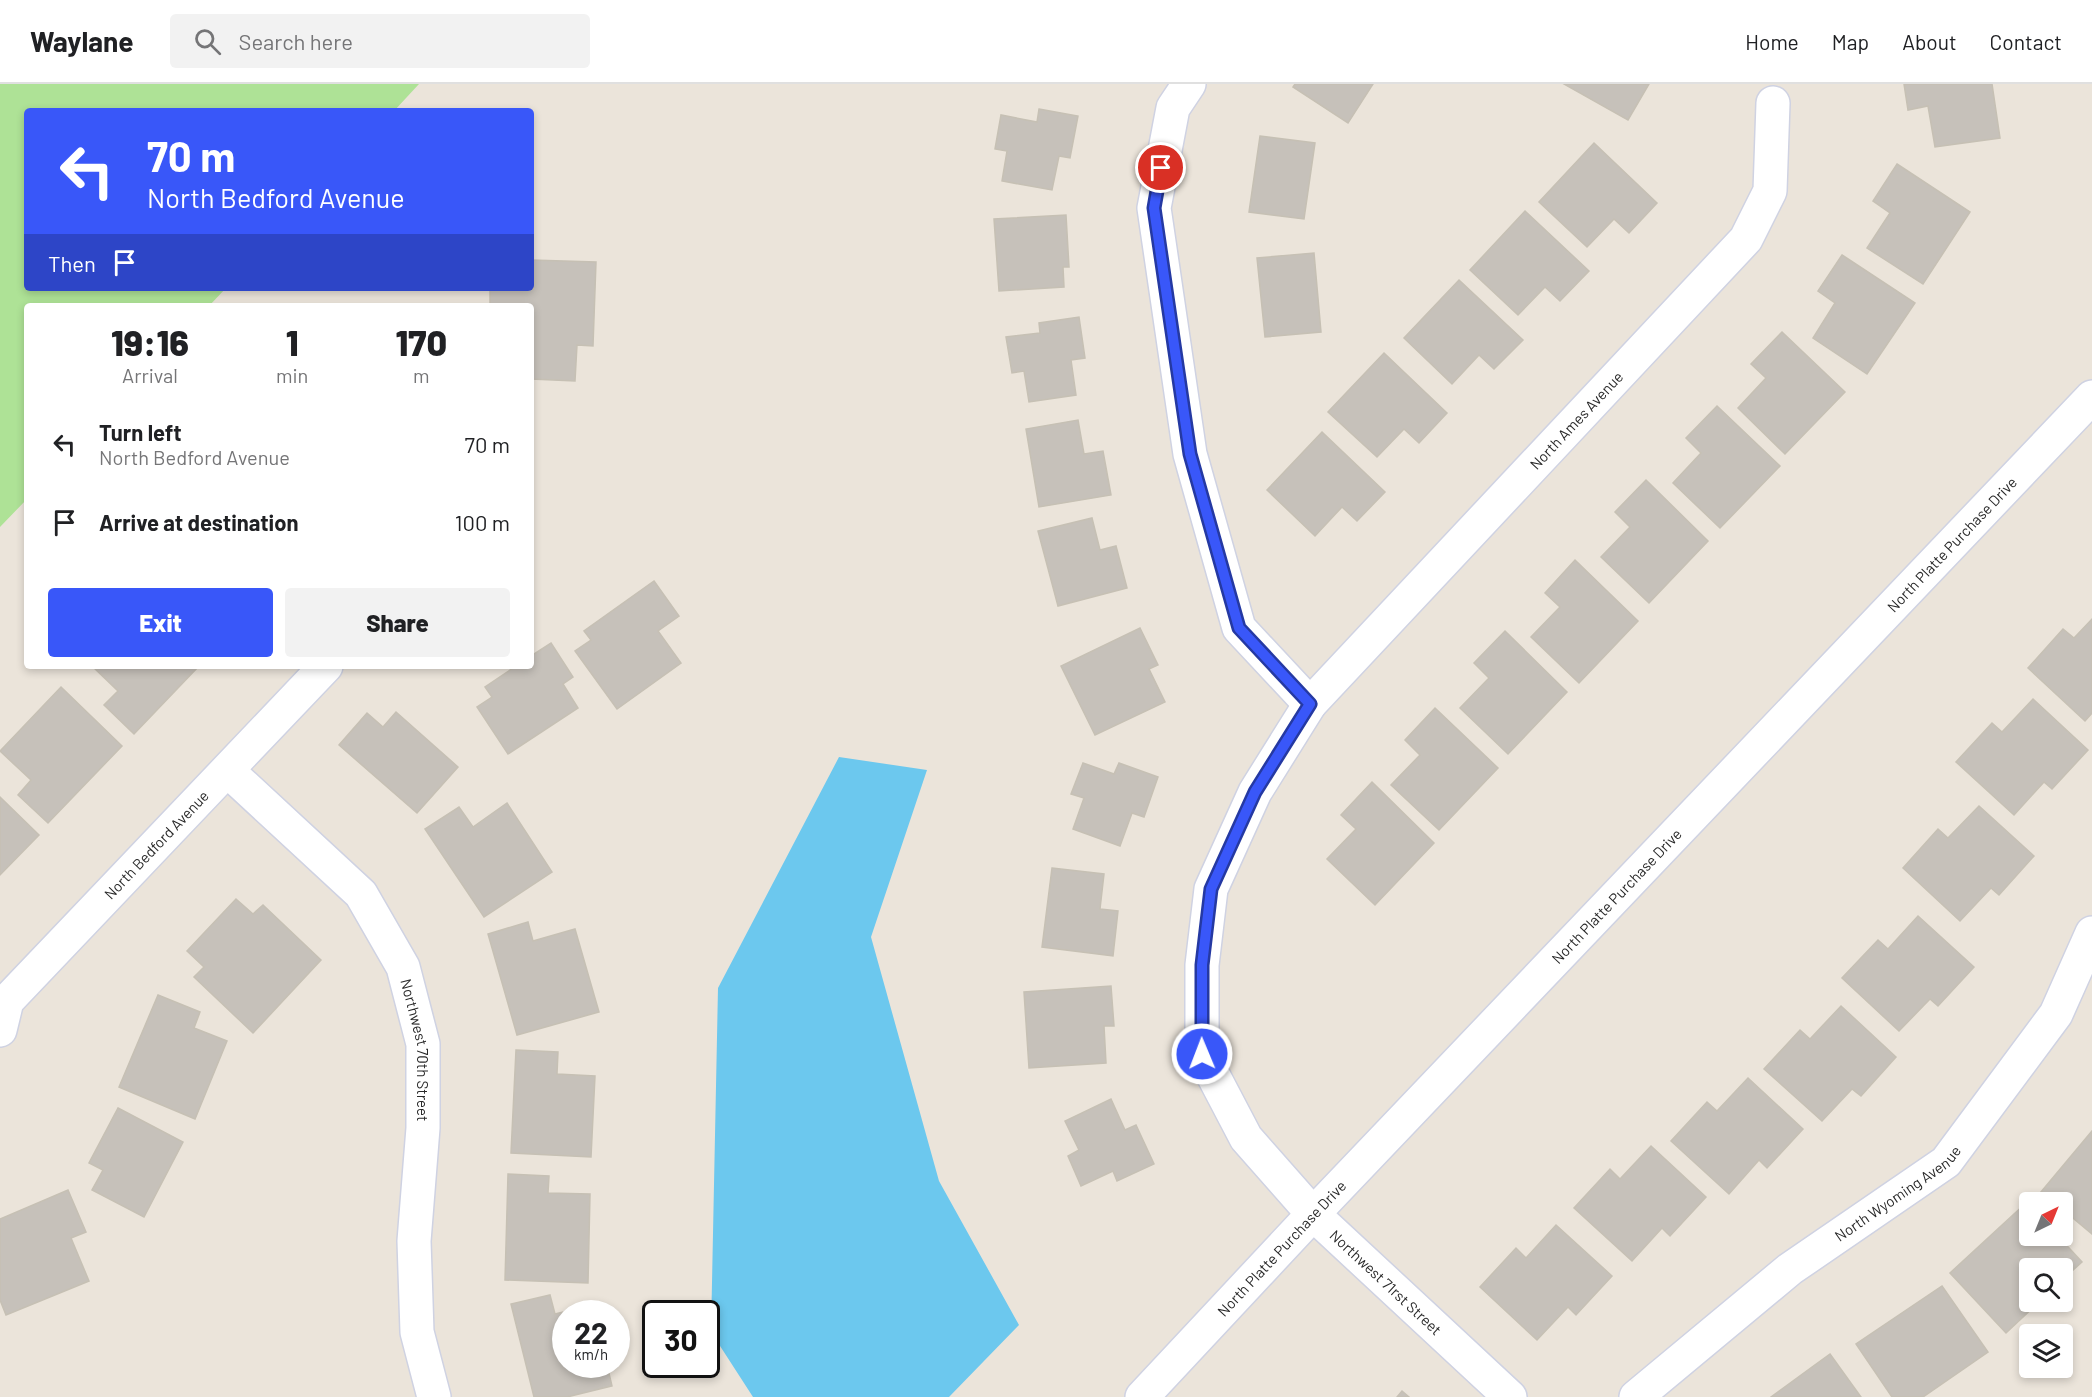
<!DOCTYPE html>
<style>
:root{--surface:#fff;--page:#f2f2f2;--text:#202124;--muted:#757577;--line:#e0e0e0;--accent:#3957f9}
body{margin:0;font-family:Barlow,sans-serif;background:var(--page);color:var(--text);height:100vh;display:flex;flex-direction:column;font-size:22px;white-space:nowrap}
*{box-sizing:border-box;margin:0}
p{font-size:20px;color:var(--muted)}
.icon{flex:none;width:33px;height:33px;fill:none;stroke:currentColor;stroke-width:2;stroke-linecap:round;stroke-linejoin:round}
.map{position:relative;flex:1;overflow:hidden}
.sheet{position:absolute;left:24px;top:219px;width:510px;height:366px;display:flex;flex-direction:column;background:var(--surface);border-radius:6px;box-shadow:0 3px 9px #0003}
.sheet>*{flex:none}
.hud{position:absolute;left:24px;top:24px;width:510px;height:183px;border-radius:6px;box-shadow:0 3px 9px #0003;background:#3957f9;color:#fff;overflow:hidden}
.needle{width:39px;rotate:43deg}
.tools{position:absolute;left:2019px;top:1108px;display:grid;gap:12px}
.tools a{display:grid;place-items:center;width:54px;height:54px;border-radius:6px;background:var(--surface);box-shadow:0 3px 9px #0003;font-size:30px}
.speed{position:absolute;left:552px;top:1216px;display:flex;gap:12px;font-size:30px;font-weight:700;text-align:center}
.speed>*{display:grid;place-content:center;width:78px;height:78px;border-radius:50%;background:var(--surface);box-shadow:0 3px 9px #0003;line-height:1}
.speed small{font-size:15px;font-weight:400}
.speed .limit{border:3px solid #111;border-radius:9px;background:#fff;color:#111}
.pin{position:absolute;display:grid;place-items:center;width:51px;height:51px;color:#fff;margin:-26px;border:3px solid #fff;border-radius:50%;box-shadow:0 2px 6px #0007}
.me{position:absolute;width:66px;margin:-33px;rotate:359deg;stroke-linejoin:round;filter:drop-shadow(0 0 4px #0008)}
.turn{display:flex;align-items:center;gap:21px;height:126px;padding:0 24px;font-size:27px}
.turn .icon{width:78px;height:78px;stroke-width:2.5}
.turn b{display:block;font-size:42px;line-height:51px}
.then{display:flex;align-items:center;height:57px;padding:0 24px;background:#0003;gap:12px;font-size:22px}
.eta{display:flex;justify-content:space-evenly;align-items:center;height:102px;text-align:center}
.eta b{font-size:36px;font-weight:800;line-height:42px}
.button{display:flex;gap:12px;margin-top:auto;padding:12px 24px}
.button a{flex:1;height:69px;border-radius:6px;background:var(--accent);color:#fff;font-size:24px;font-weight:800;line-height:69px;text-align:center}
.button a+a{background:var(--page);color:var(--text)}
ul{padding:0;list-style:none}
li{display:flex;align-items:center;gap:18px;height:78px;padding:0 24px}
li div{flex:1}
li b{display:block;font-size:22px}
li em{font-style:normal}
header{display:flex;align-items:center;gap:36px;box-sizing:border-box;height:84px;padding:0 30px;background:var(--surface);border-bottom:2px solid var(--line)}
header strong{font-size:28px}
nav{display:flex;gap:33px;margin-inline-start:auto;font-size:21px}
.search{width:420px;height:54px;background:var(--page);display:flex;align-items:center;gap:15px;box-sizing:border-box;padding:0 21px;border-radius:6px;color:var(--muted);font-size:22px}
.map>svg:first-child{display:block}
.green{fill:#aee296}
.water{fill:#6cc8ee}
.building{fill:#c6c1ba;stroke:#c6c0b4;stroke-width:1.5}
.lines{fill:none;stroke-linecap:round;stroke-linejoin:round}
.street-casing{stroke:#cfd2e2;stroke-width:36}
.street{stroke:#fff;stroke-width:33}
.route-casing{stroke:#2539a2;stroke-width:15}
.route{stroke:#3957f9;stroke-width:10}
.labels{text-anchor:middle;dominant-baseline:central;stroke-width:4.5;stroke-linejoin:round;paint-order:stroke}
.street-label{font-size:15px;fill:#292929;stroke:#fff}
</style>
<header>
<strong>Waylane</strong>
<div class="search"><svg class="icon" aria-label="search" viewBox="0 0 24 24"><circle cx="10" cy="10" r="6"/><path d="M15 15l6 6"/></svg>Search here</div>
<nav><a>Home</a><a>Map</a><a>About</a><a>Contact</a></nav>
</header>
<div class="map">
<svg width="2092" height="1313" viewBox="0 0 2092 1313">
<rect width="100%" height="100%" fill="#ebe4da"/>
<polygon class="green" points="0,0 419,0 394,27 27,27 27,204 226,204 209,222 27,222 27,415 0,443"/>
<polygon class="water" points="839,673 927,686 871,853 939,1097 1019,1241 949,1313 753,1313 711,1248 718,904"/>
<g class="building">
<polygon points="1295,0 1373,0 1348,39 1293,3"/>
<polygon points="1564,0 1649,0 1628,36"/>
<polygon points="1904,0 1992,0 2000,54 1935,63 1928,22 1908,26"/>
<polygon points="1039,25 1078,32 1070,74 1059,72 1052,106 1002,97 1007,67 995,65 1001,31 1037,38"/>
<polygon points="1260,52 1315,59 1304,135 1249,128"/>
<polygon points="1594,59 1657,119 1629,149 1614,135 1587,163 1539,118"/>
<polygon points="1897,80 1970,128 1923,200 1867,164 1890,129 1873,117"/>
<polygon points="1525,127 1589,187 1560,217 1545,203 1518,231 1470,186"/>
<polygon points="1066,131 1069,183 1063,183 1064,203 999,207 994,135"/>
<polygon points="1314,169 1321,248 1265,253 1257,174"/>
<polygon points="1842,171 1915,219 1867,290 1813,254 1835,219 1818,207"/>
<polygon points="531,176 596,178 593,262 577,261 575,297 531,295 531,222 490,222 490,204 531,204"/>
<polygon points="1459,196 1523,256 1494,285 1479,271 1452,300 1404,254"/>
<polygon points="1079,233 1085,274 1071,276 1076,311 1029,318 1024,287 1012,289 1006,253 1040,249 1039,239"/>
<polygon points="1782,248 1845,308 1785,370 1738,324 1766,294 1751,280"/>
<polygon points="1384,269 1447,329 1419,359 1404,345 1377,373 1328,328"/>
<polygon points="1717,322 1780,382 1720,444 1673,399 1701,369 1686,354"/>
<polygon points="1078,336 1084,370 1103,367 1111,411 1039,423 1026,345"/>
<polygon points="1322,348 1385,408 1357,437 1342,423 1315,452 1267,406"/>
<polygon points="1646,396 1708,457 1649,519 1601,473 1630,443 1615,428"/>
<polygon points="1092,434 1100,466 1116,462 1127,504 1058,522 1038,447"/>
<polygon points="1575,476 1638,537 1579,599 1531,553 1560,523 1545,509"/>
<polygon points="654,497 679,532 658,547 681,579 617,625 575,567 591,556 584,547"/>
<polygon points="2092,535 2092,629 2085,637 2028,584 2063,545 2074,554"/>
<polygon points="1140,544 1158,581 1149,585 1165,618 1095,651 1061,582"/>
<polygon points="1505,547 1567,608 1508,670 1460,624 1489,594 1474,579"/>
<polygon points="551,559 573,593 563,600 578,624 508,670 477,623 492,613 485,603 516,582 531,582 531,572"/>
<polygon points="92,582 199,582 134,650 104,621 118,607"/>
<polygon points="61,603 122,662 48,739 18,711 31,696 0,667"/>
<polygon points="2033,615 2088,666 2052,705 2044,698 2014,731 1956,678 1992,639 2002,648"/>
<polygon points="1435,624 1498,684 1439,746 1391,701 1420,671 1405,656"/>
<polygon points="396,628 458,683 417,729 339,661 367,629 383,643"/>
<polygon points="1083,679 1114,690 1119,679 1158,693 1144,733 1132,729 1120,762 1073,745 1084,714 1071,710"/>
<polygon points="1372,698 1434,759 1375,821 1327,775 1356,745 1341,731"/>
<polygon points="0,713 39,751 0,791"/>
<polygon points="507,719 552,788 484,833 425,745 459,723 473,743"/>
<polygon points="1979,722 2034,772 1999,811 1991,804 1960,837 1903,784 1938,745 1948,754"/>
<polygon points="1052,784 1104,790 1100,825 1118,827 1113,872 1042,863"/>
<polygon points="236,815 253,830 263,821 321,876 253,949 194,893 204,883 187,867"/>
<polygon points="1918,832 1974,883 1938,922 1930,915 1899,947 1842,894 1878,856 1888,865"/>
<polygon points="528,838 533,857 575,845 599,928 517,951 488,850"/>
<polygon points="1111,902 1114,942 1104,942 1106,979 1029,984 1024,908"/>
<polygon points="158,911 200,928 194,944 227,957 195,1035 119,1003"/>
<polygon points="1841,922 1896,973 1861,1012 1852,1005 1822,1037 1764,985 1800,946 1810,955"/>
<polygon points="516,966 558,968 557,990 595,992 591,1073 511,1069"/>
<polygon points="1748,994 1803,1045 1767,1084 1759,1076 1729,1110 1671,1057 1707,1018 1717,1027"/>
<polygon points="1111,1015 1125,1046 1136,1041 1154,1080 1117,1097 1113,1087 1081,1102 1068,1072 1079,1066 1065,1037"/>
<polygon points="118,1024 183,1058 144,1133 92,1106 103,1086 89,1079"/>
<polygon points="2092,1047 2092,1150 2062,1125 2062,1119 2055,1119 2041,1108"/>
<polygon points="1651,1062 1706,1113 1670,1152 1662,1144 1632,1177 1574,1124 1610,1085 1620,1095"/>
<polygon points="508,1090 549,1092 548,1109 590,1110 588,1199 505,1196"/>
<polygon points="68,1106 86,1148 71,1154 89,1197 6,1231 0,1216 0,1135"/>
<polygon points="2027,1118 2030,1121 2030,1152 2058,1152 2082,1178 2062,1196 2062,1185 2030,1185 2030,1218 2039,1218 2006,1249 1950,1189"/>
<polygon points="1556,1141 1612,1192 1576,1231 1568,1223 1537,1256 1480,1203 1516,1164 1526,1174"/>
<polygon points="1942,1202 1988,1268 1923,1313 1892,1313 1856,1260"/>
<polygon points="550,1211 555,1230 592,1221 594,1230 566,1230 566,1281 607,1281 612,1302 567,1313 534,1313 511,1220"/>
<polygon points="1830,1270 1861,1313 1771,1313 1812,1283"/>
<polygon points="1402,1307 1409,1313 1397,1313"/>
</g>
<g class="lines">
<g class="street-casing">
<g id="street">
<polyline points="1189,0 1173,24 1154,124 1190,370 1239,544 1310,620"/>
<path id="s1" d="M228,687L361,810L403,883L423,960V1044L414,1157L417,1248L434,1313"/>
<path id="s2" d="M0,946L7,917L326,582"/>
<path id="s3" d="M1142,1313L1313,1130L2092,313"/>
<path id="s4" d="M1510,1313L1313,1130L1246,1054L1202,970V881L1211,805L1255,708L1310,620L1746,155L1770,107L1773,19"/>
<path id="s5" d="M1636,1313L1790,1185L1946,1078L2056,930L2092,849"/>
</g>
</g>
<use href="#street" class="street"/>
</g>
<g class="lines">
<g class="route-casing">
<polyline id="route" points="1161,84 1154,124 1190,370 1239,544 1310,620 1255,708 1211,805 1202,881 1202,970"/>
</g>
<use href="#route" class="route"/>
</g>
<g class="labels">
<g class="street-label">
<text stroke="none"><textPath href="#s4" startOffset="1230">North Ames Avenue</textPath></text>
<text stroke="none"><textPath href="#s3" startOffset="1176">North Platte Purchase Drive</textPath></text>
<text stroke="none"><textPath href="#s2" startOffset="246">North Bedford Avenue</textPath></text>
<text stroke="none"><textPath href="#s3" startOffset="690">North Platte Purchase Drive</textPath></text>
<text stroke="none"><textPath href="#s1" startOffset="350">Northwest 70th Street</textPath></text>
<text stroke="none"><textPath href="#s5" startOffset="332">North Wyoming Avenue</textPath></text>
<text stroke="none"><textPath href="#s3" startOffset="204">North Platte Purchase Drive</textPath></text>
<text transform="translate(1386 1198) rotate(43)">Northwest 71rst Street</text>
</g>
</g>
</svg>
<div class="tools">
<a><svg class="needle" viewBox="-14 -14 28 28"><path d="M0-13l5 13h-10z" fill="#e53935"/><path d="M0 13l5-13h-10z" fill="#757577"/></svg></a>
<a><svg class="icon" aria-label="search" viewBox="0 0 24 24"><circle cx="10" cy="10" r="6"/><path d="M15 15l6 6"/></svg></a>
<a><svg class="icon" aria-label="layers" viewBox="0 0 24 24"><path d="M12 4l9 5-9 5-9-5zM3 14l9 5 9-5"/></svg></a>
</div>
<div class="speed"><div>22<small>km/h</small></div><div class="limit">30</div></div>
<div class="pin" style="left:1161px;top:84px;background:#d93025"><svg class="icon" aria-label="arrive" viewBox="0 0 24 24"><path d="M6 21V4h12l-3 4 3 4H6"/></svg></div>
<svg class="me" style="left:1202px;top:970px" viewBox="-20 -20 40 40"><circle r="17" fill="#3957f9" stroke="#fff" stroke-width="3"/><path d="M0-11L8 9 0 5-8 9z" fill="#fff"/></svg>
<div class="hud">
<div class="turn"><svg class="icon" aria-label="left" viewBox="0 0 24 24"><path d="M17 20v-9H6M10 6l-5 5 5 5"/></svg><div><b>70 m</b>North Bedford Avenue</div></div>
<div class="then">Then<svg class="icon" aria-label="arrive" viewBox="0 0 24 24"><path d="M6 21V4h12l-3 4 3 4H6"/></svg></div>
</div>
<section class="sheet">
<div class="eta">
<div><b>19:16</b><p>Arrival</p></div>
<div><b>1</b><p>min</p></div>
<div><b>170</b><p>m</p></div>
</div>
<ul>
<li><svg class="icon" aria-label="left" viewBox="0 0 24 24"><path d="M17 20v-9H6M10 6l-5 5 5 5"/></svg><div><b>Turn left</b><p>North Bedford Avenue</p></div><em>70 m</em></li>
<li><svg class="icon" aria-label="arrive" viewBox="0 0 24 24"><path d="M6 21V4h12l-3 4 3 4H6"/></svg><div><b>Arrive at destination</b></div><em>100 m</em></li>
</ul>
<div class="button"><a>Exit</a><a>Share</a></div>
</section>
</div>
